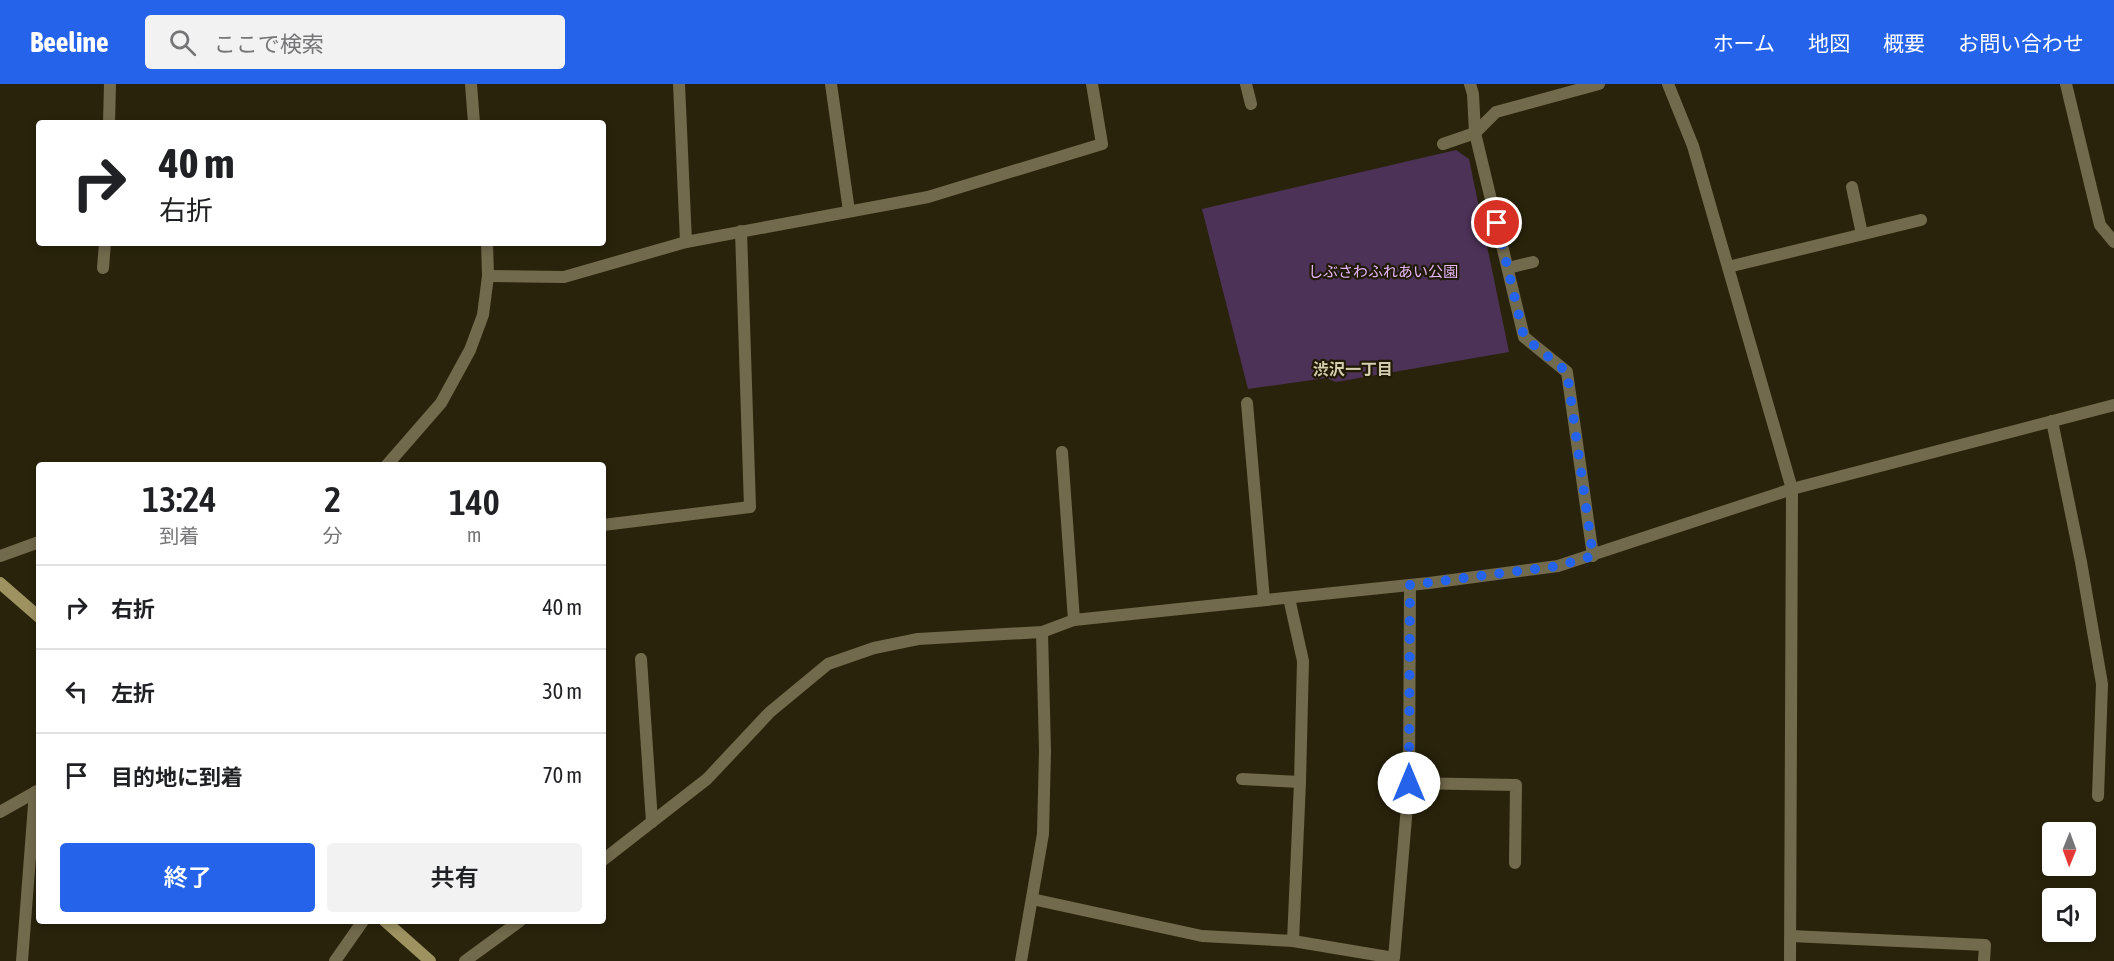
<!DOCTYPE html>
<html lang="ja">
<meta charset="utf-8">
<style>
:root{--surface:#fff;--page:#f2f2f2;--text:#202124;--muted:#757577;--line:#e0e0e0;--accent:#2563eb}
body{margin:0;font-family:"Asap Condensed","Noto Sans JP",sans-serif;background:var(--page);color:var(--text);height:100vh;display:flex;flex-direction:column;font-size:22px;white-space:nowrap}
*{box-sizing:border-box;margin:0}
p{font-size:20px;color:var(--muted)}
.icon{flex:none;width:33px;height:33px;fill:none;stroke:currentColor;stroke-width:2;stroke-linecap:round;stroke-linejoin:round}
.map{position:relative;flex:1;overflow:hidden}
.side{position:absolute;left:36px;top:378px;width:570px;height:462px;display:flex;flex-direction:column;background:var(--surface);border-radius:6px;box-shadow:0 3px 9px #0003}
.side>*{flex:none}
.banner{position:absolute;left:36px;top:36px;width:570px;height:126px;border-radius:6px;box-shadow:0 3px 9px #0003;background:#fff;color:var(--text);overflow:hidden}
.needle{width:39px;rotate:181deg}
.tools{position:absolute;left:2042px;top:738px;display:grid;gap:12px}
.tools a{display:grid;place-items:center;width:54px;height:54px;border-radius:6px;background:var(--surface);box-shadow:0 3px 9px #0003;font-size:30px}
.pin{position:absolute;display:grid;place-items:center;width:51px;height:51px;color:#fff;margin:-26px;border:3px solid #fff;border-radius:50%;box-shadow:0 2px 6px #0007}
.me{position:absolute;width:66px;margin:-33px;rotate:0deg;stroke-linejoin:round;filter:drop-shadow(0 0 4px #0008)}
.turn{display:flex;align-items:center;gap:21px;height:126px;padding:0 24px;font-size:27px}
.turn .icon{width:78px;height:78px;stroke-width:2.5}
.turn b{display:block;font-size:42px;line-height:51px}
.eta{display:flex;justify-content:space-evenly;align-items:center;height:102px;text-align:center}
.eta b{font-size:36px;font-weight:600;line-height:42px}
.primary-button{display:flex;gap:12px;margin-top:auto;padding:12px 24px}
.primary-button a{flex:1;height:69px;border-radius:6px;background:var(--accent);color:#fff;font-size:24px;font-weight:600;line-height:69px;text-align:center}
.primary-button a+a{background:var(--page);color:var(--text)}
ul{padding:0;list-style:none}
li{display:flex;align-items:center;gap:18px;height:84px;padding:0 24px;border-top:2px solid var(--line)}
li div{flex:1}
li b{display:block;font-size:22px}
li em{font-style:normal}
header{display:flex;align-items:center;gap:36px;box-sizing:border-box;height:84px;padding:0 30px;background:var(--accent);color:#fff}
header strong{font-size:28px}
nav{display:flex;gap:33px;margin-inline-start:auto;font-size:21px}
.search{width:420px;height:54px;background:var(--page);display:flex;align-items:center;gap:15px;box-sizing:border-box;padding:0 21px;border-radius:6px;color:var(--muted);font-size:22px}
.map>svg:first-child{display:block}
.green{fill:#4c3257}
.lines{fill:none;stroke-linecap:round;stroke-linejoin:round}
.lane{stroke:#726a4c;stroke-width:12}
.street{stroke:#726a4c;stroke-width:12}
.secondary{stroke:#9e9261;stroke-width:12}
.route{stroke:#2563eb;stroke-width:10;stroke-dasharray:0 18}
.labels{text-anchor:middle;dominant-baseline:central;stroke-width:4.5;stroke-linejoin:round;paint-order:stroke}
.park-label{font-size:15px;fill:#e6b7fb;stroke:#201a03}
.neighbourhood-label{font-size:16px;font-weight:bold;fill:#d4cdb0;stroke:#201a03}
</style>
<header>
<strong>Beeline</strong>
<div class="search"><svg class="icon" aria-label="search" viewBox="0 0 24 24"><circle cx="10" cy="10" r="6"/><path d="M15 15l6 6"/></svg>ここで検索</div>
<nav><a>ホーム</a><a>地図</a><a>概要</a><a>お問い合わせ</a></nav>
</header>
<div class="map">
<svg width="2114" height="877" viewBox="0 0 2114 877">
<rect width="100%" height="100%" fill="#29230b"/>
<polygon class="green" points="1456,66 1469,75 1509,268 1336,298 1326,294 1248,305 1202,125"/>
<g class="lines">
<g class="lane">
<polyline points="679,0 686,158"/>
<polyline points="1246,0 1251,20"/>
<polyline points="1443,60 1475,49 1496,28 1599,0"/>
<polyline points="1852,103 1862,150"/>
<polyline points="1728,183 1921,136"/>
<polyline points="1508,184 1533,178"/>
<polyline points="603,441 750,423 741,147"/>
<polyline points="0,472 39,458"/>
</g>
<g class="street">
<polyline points="471,0 474,39"/>
<polyline points="831,0 849,127"/>
<polyline points="1470,0 1473,10 1475,49 1524,253 1567,288 1593,472"/>
<polyline points="1668,0 1693,62 1792,405 1790,877"/>
<polyline points="2066,0 2100,141 2114,158"/>
<polyline points="109,39 110,0"/>
<polyline points="103,184 105,159"/>
<polyline points="488,192 564,193 686,158 928,113 1102,60 1092,0"/>
<polyline points="1247,319 1264,516"/>
<polyline points="2052,337 2081,478 2102,600 2098,712"/>
<polyline points="1062,368 1074,536"/>
<polyline points="387,381 441,319 470,266 483,231 488,192 487,159"/>
<polyline points="641,575 652,738"/>
<polyline points="1242,695 1300,698"/>
<polyline points="1409,699 1516,701 1515,779"/>
<polyline points="0,728 39,706"/>
<polyline points="603,776 707,695 770,628 828,580 874,564 918,555 1042,548 1074,536 1429,499 1558,482 1792,405 2114,321"/>
<polyline points="1032,815 1202,852 1293,857 1300,698 1303,577 1289,514"/>
<polyline points="1791,852 1985,861 1984,877"/>
<polyline points="1293,857 1394,874 1409,699 1410,501"/>
<polyline points="22,877 35,708"/>
<polyline points="335,877 363,837"/>
<polyline points="465,877 520,837"/>
<polyline points="1021,877 1043,750 1045,667 1042,548"/>
</g>
<g class="secondary">
<polyline points="0,499 39,533"/>
<polyline points="385,837 430,877"/>
</g>
</g>
<g class="lines">
<polyline class="route" points="1409,699 1410,501 1558,482 1593,472 1567,288 1524,253 1497,139"/>
</g>
<g class="labels">
<g class="park-label">
<text x="1383" y="187">しぶさわふれあい公園</text>
</g>
<g class="neighbourhood-label">
<text x="1353" y="285">渋沢一丁目</text>
</g>
</g>
</svg>
<div class="tools">
<a><svg class="needle" viewBox="-14 -14 28 28"><path d="M0-13l5 13h-10z" fill="#e53935"/><path d="M0 13l5-13h-10z" fill="#757577"/></svg></a>
<a><svg class="icon" aria-label="sound" viewBox="0 0 24 24"><path d="M4 9h4l5-4v14l-5-4H4zM17 9q2 3 0 6"/></svg></a>
</div>
<div class="pin" style="left:1497px;top:139px;background:#d93025"><svg class="icon" aria-label="arrive" viewBox="0 0 24 24"><path d="M6 21V4h12l-3 4 3 4H6"/></svg></div>
<svg class="me" style="left:1409px;top:699px" viewBox="-20 -20 40 40"><circle r="19" fill="#fff"/><path d="M0-13L10 11 0 6-10 11z" fill="#2563eb"/></svg>
<div class="banner">
<div class="turn"><svg class="icon" aria-label="right" viewBox="0 0 24 24"><path d="M7 20v-9h11M14 6l5 5-5 5"/></svg><div><b>40 m</b>右折</div></div>
</div>
<section class="side">
<div class="eta">
<div><b>13:24</b><p>到着</p></div>
<div><b>2</b><p>分</p></div>
<div><b>140</b><p>m</p></div>
</div>
<ul>
<li><svg class="icon" aria-label="right" viewBox="0 0 24 24"><path d="M7 20v-9h11M14 6l5 5-5 5"/></svg><div><b>右折</b></div><em>40 m</em></li>
<li><svg class="icon" aria-label="left" viewBox="0 0 24 24"><path d="M17 20v-9H6M10 6l-5 5 5 5"/></svg><div><b>左折</b></div><em>30 m</em></li>
<li><svg class="icon" aria-label="arrive" viewBox="0 0 24 24"><path d="M6 21V4h12l-3 4 3 4H6"/></svg><div><b>目的地に到着</b></div><em>70 m</em></li>
</ul>
<div class="primary-button"><a>終了</a><a>共有</a></div>
</section>
</div>
